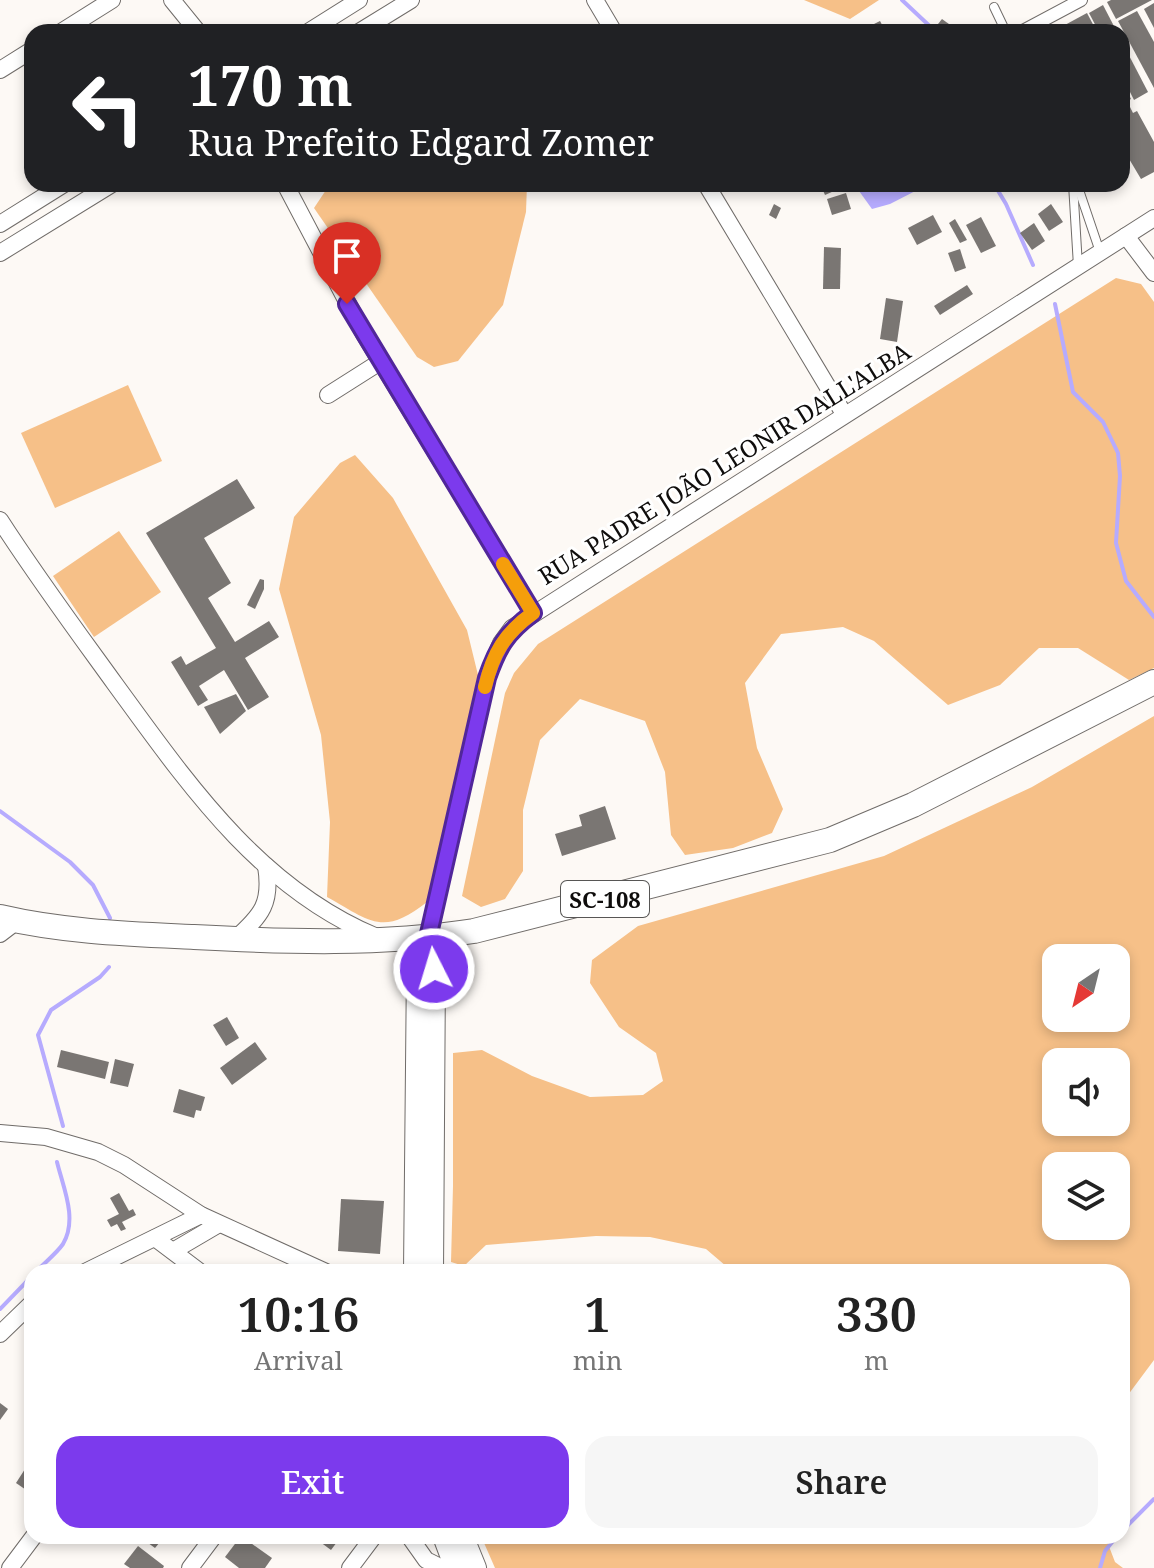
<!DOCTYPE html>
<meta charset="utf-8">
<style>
:root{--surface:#fff;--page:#f6f6f6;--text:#222;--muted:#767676;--accent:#7c3aed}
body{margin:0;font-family:"Noto Serif",serif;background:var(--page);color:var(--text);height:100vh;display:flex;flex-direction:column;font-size:30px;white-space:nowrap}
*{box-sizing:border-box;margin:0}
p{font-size:26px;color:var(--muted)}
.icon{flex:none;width:44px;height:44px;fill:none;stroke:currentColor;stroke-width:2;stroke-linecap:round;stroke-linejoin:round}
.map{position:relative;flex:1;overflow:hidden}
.panel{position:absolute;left:24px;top:1264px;width:1106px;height:280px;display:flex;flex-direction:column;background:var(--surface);border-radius:24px;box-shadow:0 4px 12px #0003}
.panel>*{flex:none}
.hud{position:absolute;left:24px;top:24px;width:1106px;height:168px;border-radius:24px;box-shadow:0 4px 12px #0003;background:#202124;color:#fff;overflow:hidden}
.needle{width:52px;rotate:215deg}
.fabs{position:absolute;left:1042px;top:944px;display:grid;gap:16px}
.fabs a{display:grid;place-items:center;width:88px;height:88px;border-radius:16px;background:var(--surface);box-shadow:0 4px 12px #0003;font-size:40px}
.pin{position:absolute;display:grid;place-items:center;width:68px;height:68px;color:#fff;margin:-82px -34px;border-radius:50% 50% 50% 0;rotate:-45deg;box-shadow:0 0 8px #0007}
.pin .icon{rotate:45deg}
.me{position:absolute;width:88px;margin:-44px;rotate:355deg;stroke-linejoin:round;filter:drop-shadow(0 0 6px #0008)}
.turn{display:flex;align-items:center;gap:28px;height:168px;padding:0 32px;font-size:36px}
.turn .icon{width:104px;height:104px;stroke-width:2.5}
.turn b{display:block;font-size:56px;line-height:68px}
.eta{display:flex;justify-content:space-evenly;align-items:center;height:136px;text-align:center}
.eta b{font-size:48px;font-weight:600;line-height:56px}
.button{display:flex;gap:16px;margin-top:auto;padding:16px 32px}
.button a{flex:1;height:92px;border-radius:24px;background:var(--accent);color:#fff;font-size:32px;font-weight:600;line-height:92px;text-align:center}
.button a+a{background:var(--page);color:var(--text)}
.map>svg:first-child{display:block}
.green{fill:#f6c088;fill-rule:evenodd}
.water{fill:#b6abfe}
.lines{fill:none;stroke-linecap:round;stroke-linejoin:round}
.stream{stroke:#b6abfe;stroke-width:4}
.building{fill:#7a7673}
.service-casing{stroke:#706c69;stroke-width:10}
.pedestrian-casing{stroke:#706c69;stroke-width:14}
.minor-casing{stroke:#706c69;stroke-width:18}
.secondary-casing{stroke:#706c69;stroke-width:24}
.primary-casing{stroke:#706c69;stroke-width:26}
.service{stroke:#fff;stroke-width:8}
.pedestrian{stroke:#fff;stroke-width:12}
.minor{stroke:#fff;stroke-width:16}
.secondary{stroke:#fff;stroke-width:22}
.primary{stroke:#fff;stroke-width:24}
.route-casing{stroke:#51269a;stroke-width:20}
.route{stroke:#7c3aed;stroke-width:14}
.slow{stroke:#f59e0b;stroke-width:14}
.labels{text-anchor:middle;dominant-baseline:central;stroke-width:6;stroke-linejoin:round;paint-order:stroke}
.shield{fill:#fff;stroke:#575655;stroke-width:2}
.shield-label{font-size:22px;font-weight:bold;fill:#0f0d0c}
.street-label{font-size:24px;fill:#0f0d0c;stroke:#fff}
</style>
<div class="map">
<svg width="1154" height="1568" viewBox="0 0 1154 1568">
<rect width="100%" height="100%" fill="#fdf9f5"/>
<g class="green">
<polygon points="804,0 879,0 850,19"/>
<polygon points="330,184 527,184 526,212 503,305 458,361 434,367 417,357 314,208"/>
<polygon points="1116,278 1141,284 1154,302 1154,668 1129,680 1078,648 1039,648 1000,685 948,705 874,641 843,627 781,634 745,683 757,748 783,809 772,833 733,848 685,855 671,835 665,772 645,721 580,699 540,740 523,810 523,871 505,899 481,907 462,896 505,693 514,673 538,644"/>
<polygon points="128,385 162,461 55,508 21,433"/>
<path d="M355,455L393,498L467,630L478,675L427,902C383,937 370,921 327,897L330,822L321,735L279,589L294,517L340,463Z"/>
<polygon points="119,531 161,592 94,637 53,576"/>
<path d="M1154,716V1360L1122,1403V1272H733L706,1249L650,1237L596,1236L486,1245L464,1266L451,1262L453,1186V1053L482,1050L532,1076L590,1097L643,1095L663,1081L656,1053L619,1027L590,983L592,960L638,926L884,856L1032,787ZM1116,958V1018H1056V958ZM1056,1062H1116V1122H1056ZM1116,1166V1226H1056V1166Z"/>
<polygon points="481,1536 1105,1536 1115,1562 1123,1568 495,1568"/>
</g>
<polygon class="water" points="854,184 929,184 890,204 872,209"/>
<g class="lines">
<g class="stream">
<polyline points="902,0 936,32"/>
<polyline points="994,184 1006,204 1033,265"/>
<polyline points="1055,304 1073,392 1103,422 1118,453 1120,476 1116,543 1126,581 1154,617"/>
<polyline points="0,811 70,862 93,885 110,918"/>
<polyline points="63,1126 38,1035 51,1010 100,977 109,967"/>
<path d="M36,1272C44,1263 56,1254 63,1244C78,1219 63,1187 57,1162"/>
<polyline points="0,1309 32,1276"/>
<polyline points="1122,1531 1154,1499"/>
<polyline points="1100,1568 1105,1551 1117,1536"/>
</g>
</g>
<g class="building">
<polygon points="1111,0 1152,0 1116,19 1107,2"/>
<polygon points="1154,3 1154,28 1144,9"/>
<polygon points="1103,5 1117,32 1099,32 1089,13"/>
<polygon points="1137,11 1154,42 1154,88 1118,21"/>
<polygon points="1087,13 1097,32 1066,32 1063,26"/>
<polygon points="942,19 960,32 949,32 938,24"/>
<polygon points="880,21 886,32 879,32 874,24"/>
<polygon points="1122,42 1148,92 1134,100 1122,76"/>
<polygon points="1122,81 1131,99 1122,104"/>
<polygon points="1130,107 1133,113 1137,111 1154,142 1154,172 1141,179 1122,147 1122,111"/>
<polygon points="831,184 834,191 825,195 822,188"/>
<polygon points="846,193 851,209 832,215 827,199"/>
<polygon points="774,204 781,208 776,219 769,215"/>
<polygon points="1051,204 1063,222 1049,231 1038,214"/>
<polygon points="933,215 942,232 917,245 908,228"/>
<polygon points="981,217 996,246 981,253 966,225"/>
<polygon points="955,219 967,240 960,243 949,223"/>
<polygon points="1034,223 1045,241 1032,250 1020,233"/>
<polygon points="824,247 841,248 840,289 823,289"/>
<polygon points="960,249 966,268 955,272 948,253"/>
<polygon points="967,285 973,294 940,315 934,306"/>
<polygon points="886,298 903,301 897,342 880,339"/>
<polygon points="237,479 255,508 204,538 231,583 208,598 235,642 269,621 279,637 245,658 269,697 248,710 224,670 199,686 208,700 198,706 171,662 181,656 186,665 216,648 146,533"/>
<polygon points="260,579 264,580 264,589 255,609 247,605"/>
<polygon points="236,694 246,711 220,734 204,707"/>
<polygon points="605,806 616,839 562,856 555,834 582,826 579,815"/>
<polygon points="227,1017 239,1038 226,1046 213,1025"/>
<polygon points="255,1042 267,1059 232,1085 220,1068"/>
<polygon points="61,1050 109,1062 105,1079 57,1067"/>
<polygon points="115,1059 134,1064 128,1087 110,1083"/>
<polygon points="179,1089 205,1097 201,1111 196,1110 194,1118 173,1112"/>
<polygon points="119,1193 129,1211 133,1209 136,1215 122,1222 126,1229 121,1231 117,1224 111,1227 107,1220 119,1214 110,1198"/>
<polygon points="341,1199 384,1201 380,1254 338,1251"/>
<polygon points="0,1403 8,1409 0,1420"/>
<polygon points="25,1469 32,1473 32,1494 16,1483"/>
<polygon points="146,1536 165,1536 155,1548 144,1540"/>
<polygon points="241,1536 272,1558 265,1568 239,1568 225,1557"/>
<polygon points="318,1536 337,1536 340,1538 331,1550 316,1539"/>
<polygon points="138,1546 164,1566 163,1568 130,1568 124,1564"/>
</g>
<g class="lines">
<g class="service-casing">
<g id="service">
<polyline points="994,7 1006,32"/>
<polyline points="1073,184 1078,266"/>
<polyline points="1077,184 1100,252"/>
</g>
</g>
<g class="pedestrian-casing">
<polyline id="pedestrian" points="1021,32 1081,0"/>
</g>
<g class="minor-casing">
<g id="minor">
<polyline points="172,0 198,32"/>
<polyline points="595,0 614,32"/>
<polyline points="61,32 112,0"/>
<polyline points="308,32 359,0"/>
<polyline points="359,32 411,0"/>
<polyline points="0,70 32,50"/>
<polyline points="285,184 364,334 533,613"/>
<polyline points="706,184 844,414"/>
<polyline points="0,224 64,184"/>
<polyline points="1126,236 1154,273"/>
<polyline points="0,253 112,184"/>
<polyline points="328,395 380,362"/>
<path d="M0,520C36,576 76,630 115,684C188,784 259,888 377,937"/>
<polyline points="0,934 17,921"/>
<polyline points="428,938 487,678 501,643 512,628 1154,218"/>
<path d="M235,939C262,915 272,903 266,866"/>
<polyline points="0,1133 46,1137 98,1152 124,1165 201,1215 326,1272"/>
<polyline points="155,1238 200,1272"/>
<polyline points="173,1251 219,1224"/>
<polyline points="85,1272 201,1215"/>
<polyline points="0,1334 32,1303"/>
<polyline points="409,1536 426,1560 442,1568"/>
<polyline points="10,1568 34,1536"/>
<polyline points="190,1568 214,1536"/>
<polyline points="350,1568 374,1536"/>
</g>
</g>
<g class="secondary-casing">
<g id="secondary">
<polyline points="428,939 434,969 432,1272"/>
<polyline points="415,1272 418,964 428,938"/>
<polyline points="444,1536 456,1568"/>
<polyline points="462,1536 475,1568"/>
</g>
</g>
<g class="primary-casing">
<path id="primary" d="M0,917C64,932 129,934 194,937C288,942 380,945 474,931L830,840L913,805L1154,682"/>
</g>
<use href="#service" class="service"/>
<use href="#pedestrian" class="pedestrian"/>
<use href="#minor" class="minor"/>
<use href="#secondary" class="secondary"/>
<use href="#primary" class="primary"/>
</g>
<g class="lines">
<g class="route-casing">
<path id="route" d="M347,304L533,613C506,633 498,647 487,678L428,938L434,969"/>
</g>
<use href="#route" class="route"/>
<path class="slow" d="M485,687C493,653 505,633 533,613L503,564"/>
</g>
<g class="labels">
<rect class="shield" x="561" y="881" width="88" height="36" rx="6"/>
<g class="shield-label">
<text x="605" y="899">SC-108</text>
</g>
<g class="street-label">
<text transform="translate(724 463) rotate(-32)">RUA PADRE JOÃO LEONIR DALL'ALBA</text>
</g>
</g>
</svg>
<div class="fabs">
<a><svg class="needle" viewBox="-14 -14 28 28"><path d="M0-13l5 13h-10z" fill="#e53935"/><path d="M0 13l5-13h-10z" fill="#767676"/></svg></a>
<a><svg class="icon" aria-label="sound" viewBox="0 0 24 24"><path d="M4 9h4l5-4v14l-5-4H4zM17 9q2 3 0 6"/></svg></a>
<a><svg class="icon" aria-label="layers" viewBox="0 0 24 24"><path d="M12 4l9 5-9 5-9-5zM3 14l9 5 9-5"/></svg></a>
</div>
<div class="pin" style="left:347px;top:304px;background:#d93025"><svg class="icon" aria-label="arrive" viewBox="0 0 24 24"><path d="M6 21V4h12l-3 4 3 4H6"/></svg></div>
<svg class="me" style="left:434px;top:969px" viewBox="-20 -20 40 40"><circle r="17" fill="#7c3aed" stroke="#fff" stroke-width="3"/><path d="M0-11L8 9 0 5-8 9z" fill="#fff"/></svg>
<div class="hud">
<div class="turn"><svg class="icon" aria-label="left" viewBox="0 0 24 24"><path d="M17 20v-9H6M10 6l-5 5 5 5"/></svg><div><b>170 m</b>Rua Prefeito Edgard Zomer</div></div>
</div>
<section class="panel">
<div class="eta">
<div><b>10:16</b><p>Arrival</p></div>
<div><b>1</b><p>min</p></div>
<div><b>330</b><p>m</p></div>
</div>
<div class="button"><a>Exit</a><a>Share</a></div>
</section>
</div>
